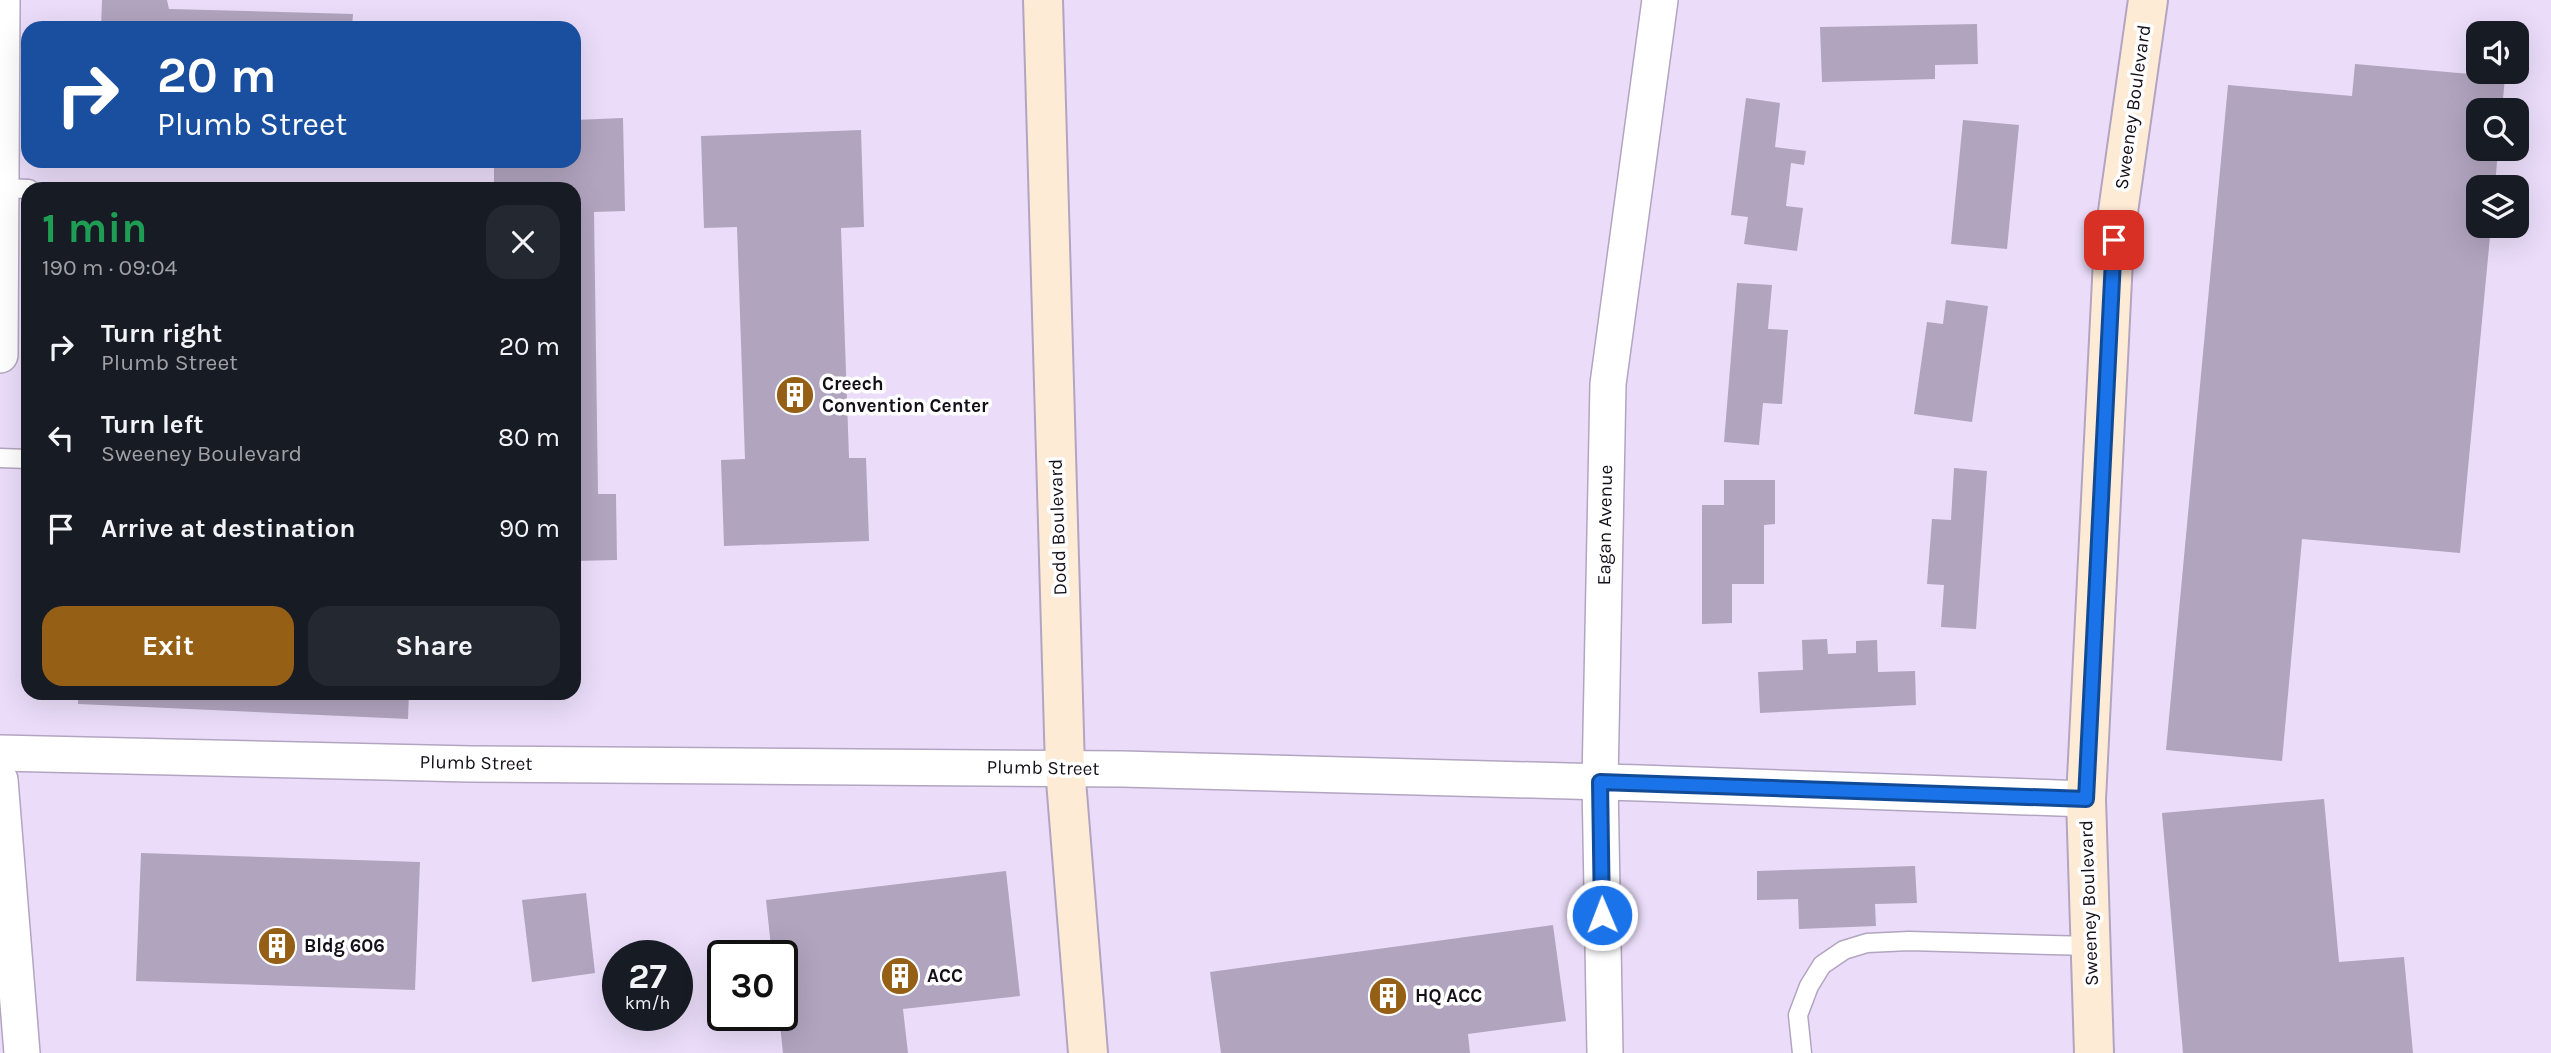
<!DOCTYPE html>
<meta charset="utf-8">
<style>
:root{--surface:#171b24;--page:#242831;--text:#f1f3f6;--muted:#9ea1a6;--accent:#955f16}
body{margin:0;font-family:Karla,sans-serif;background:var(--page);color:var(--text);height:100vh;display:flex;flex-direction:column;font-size:26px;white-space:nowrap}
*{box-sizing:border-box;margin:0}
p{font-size:23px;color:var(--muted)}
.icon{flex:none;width:38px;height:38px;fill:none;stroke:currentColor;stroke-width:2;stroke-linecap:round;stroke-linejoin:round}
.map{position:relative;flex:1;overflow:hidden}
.sheet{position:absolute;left:21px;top:182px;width:560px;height:518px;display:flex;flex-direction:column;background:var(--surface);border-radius:21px;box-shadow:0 7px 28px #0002}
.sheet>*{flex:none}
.banner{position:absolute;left:21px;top:21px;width:560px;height:147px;border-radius:21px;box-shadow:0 7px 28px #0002;background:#1a4fa0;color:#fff;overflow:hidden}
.tools{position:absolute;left:2466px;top:21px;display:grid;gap:14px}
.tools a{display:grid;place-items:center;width:63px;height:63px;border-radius:14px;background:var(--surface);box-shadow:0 7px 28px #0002;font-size:35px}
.speed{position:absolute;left:602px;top:940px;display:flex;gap:14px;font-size:35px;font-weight:700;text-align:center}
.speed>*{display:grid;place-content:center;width:91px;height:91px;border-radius:50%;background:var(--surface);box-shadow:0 7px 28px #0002;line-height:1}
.speed small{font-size:18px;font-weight:400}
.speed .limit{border:4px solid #111;border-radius:10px;background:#fff;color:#111}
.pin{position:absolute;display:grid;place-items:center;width:60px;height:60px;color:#fff;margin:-30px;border-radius:14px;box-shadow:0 4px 10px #0006}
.me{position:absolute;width:77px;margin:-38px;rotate:359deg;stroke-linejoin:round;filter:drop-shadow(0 0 5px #0008)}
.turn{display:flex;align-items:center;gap:24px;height:147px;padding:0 21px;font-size:32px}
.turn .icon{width:91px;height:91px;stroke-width:2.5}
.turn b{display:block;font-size:49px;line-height:60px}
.round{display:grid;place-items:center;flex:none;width:74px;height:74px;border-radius:21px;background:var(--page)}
.overview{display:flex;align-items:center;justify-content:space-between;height:119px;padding:0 21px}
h1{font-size:42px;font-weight:700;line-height:52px;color:#1e9e55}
.cta{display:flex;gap:14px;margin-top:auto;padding:14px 21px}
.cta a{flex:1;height:80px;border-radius:21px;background:var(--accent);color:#fff;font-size:28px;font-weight:700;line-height:80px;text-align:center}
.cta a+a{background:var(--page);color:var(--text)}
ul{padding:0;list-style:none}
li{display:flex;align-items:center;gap:21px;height:91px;padding:0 21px}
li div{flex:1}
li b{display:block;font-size:26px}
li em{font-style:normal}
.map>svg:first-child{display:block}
.building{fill:#b1a4bf}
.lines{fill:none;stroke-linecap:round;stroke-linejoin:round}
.lane-casing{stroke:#b2a5c0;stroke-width:21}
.street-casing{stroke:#b2a5c0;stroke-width:38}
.secondary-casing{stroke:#b2a5c0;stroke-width:42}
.lane{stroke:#fff;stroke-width:18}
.street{stroke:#fff;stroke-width:35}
.secondary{stroke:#fdebd6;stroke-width:38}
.route-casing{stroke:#114b97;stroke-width:18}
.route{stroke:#1a73e8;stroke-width:12}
.labels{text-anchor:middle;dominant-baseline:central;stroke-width:7;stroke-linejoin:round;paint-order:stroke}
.street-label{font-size:19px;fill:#141019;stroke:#fff}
.poi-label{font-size:19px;font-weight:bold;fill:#141019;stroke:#fff;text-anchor:start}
</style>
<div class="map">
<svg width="2551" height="1053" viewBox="0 0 2551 1053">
<rect width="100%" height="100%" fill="#ebddfa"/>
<g class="building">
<polygon points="102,0 167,0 169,9 353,14 352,28 101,28"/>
<polygon points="1977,24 1978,64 1935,65 1935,79 1822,82 1820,27"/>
<polygon points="2355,64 2505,77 2502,110 2478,110 2478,149 2498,149 2495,187 2478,187 2478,226 2491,226 2460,553 2302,539 2282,761 2166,750 2228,85 2352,96"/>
<polygon points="1746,98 1780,103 1775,147 1806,151 1804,165 1791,163 1786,206 1803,208 1797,251 1744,244 1748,217 1731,215"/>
<polygon points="623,118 625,211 594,212 598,494 616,494 617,560 574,561 574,189 494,189 494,161 574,161 574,120"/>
<polygon points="1963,120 2019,125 2007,249 1951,244"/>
<polygon points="861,130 864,227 841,228 849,458 866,458 869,541 724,546 721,460 745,459 737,227 704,228 701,136"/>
<polygon points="1737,283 1772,285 1768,329 1788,330 1782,404 1763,403 1759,445 1724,442"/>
<polygon points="1946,300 1988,306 1972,422 1914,414 1927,322 1943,324"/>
<polygon points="1954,468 1987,471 1976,629 1941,627 1944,585 1927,584 1932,519 1951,520"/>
<polygon points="1724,480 1775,480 1775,524 1764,525 1764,584 1732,584 1732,623 1702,624 1702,505 1724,505"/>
<polygon points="1827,639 1828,654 1856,653 1856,641 1877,640 1878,672 1915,671 1916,705 1760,713 1758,672 1803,670 1802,640"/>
<polygon points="78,693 409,693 408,719 78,704"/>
<polygon points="2324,799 2339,962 2404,957 2413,1053 2183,1053 2162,813"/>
<polygon points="141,853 420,862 415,990 136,981"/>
<polygon points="1915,866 1917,903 1875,904 1876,926 1799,929 1798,899 1757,900 1757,871"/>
<polygon points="1006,871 1020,996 903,1009 908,1053 783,1053 779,1015 782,1015 782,956 772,956 766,900"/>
<polygon points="586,893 595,973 532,982 522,900"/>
<polygon points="1553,925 1566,1021 1468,1034 1470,1053 1221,1053 1210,972"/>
</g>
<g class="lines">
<g class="lane-casing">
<g id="lane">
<polyline points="1,188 29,189"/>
<polyline points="0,458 28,459"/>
<polyline points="1802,1053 1798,1015 1809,986 1822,965 1844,950 1867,943 1909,941 2090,946"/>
</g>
</g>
<g class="street-casing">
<g id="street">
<polyline points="0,355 2,0"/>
<polyline points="0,753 471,764 1122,769 1640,783 2086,799"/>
<polyline points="0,780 22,1053"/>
<polyline points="1605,1053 1600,782 1608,384 1660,0"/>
</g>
</g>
<g class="secondary-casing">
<g id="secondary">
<polyline points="1043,0 1065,768 1088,1053"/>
<polyline points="2094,1053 2086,799 2114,240 2148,0"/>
</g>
</g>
<use href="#lane" class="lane"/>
<use href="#street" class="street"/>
<use href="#secondary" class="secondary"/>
</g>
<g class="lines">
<g class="route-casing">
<polyline id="route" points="1602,915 1600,782 2086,799 2114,240"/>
</g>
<use href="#route" class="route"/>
</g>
<defs>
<g id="building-disc" transform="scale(2.0125)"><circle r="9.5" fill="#955f16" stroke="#fff"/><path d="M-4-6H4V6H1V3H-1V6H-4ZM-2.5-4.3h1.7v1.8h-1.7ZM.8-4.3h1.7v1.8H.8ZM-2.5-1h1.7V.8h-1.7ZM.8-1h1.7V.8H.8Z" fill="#fff"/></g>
</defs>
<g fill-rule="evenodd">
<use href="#building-disc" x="795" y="395"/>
<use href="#building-disc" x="277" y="946"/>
<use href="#building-disc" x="900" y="976"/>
<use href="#building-disc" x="1388" y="996"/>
</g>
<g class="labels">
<g class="street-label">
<text transform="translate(2133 107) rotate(-82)">Sweeney Boulevard</text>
<text transform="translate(1605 525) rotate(-89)">Eagan Avenue</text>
<text transform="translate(1058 527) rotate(-92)">Dodd Boulevard</text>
<text transform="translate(476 763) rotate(1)">Plumb Street</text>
<text transform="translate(1043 768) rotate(1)">Plumb Street</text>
<text transform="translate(2089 903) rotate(-92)">Sweeney Boulevard</text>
</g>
<g class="poi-label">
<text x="822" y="384">Creech<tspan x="822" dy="22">Convention Center</tspan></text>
<text x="304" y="946">Bldg 606</text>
<text x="927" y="976">ACC</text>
<text x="1415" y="996">HQ ACC</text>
</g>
</g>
</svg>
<div class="tools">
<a><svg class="icon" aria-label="sound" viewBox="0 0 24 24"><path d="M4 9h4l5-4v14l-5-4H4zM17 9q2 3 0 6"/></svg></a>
<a><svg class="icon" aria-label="search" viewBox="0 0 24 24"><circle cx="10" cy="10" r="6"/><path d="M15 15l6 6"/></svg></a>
<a><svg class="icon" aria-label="layers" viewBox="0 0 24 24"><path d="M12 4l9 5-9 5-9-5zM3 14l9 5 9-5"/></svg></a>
</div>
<div class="speed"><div>27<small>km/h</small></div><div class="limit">30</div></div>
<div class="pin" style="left:2114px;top:240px;background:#d93025"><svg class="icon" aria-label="arrive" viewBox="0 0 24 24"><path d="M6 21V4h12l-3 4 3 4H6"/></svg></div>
<svg class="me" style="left:1602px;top:915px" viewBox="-20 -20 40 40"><circle r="17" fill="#1a73e8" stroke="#fff" stroke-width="3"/><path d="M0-11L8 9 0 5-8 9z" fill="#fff"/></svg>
<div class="banner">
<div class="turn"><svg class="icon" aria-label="right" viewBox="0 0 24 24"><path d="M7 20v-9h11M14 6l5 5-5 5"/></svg><div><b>20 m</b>Plumb Street</div></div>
</div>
<section class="sheet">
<div class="overview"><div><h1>1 min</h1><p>190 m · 09:04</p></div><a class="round"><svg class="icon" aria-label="close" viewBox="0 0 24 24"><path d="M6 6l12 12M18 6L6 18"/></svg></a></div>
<ul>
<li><svg class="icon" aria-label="right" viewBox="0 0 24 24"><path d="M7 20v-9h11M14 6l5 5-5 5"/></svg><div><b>Turn right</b><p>Plumb Street</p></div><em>20 m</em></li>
<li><svg class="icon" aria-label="left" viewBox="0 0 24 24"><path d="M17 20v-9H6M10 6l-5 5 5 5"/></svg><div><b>Turn left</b><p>Sweeney Boulevard</p></div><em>80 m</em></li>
<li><svg class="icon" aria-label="arrive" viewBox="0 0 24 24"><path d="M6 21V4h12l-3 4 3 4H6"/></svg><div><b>Arrive at destination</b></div><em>90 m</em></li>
</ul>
<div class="cta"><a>Exit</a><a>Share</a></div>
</section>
</div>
